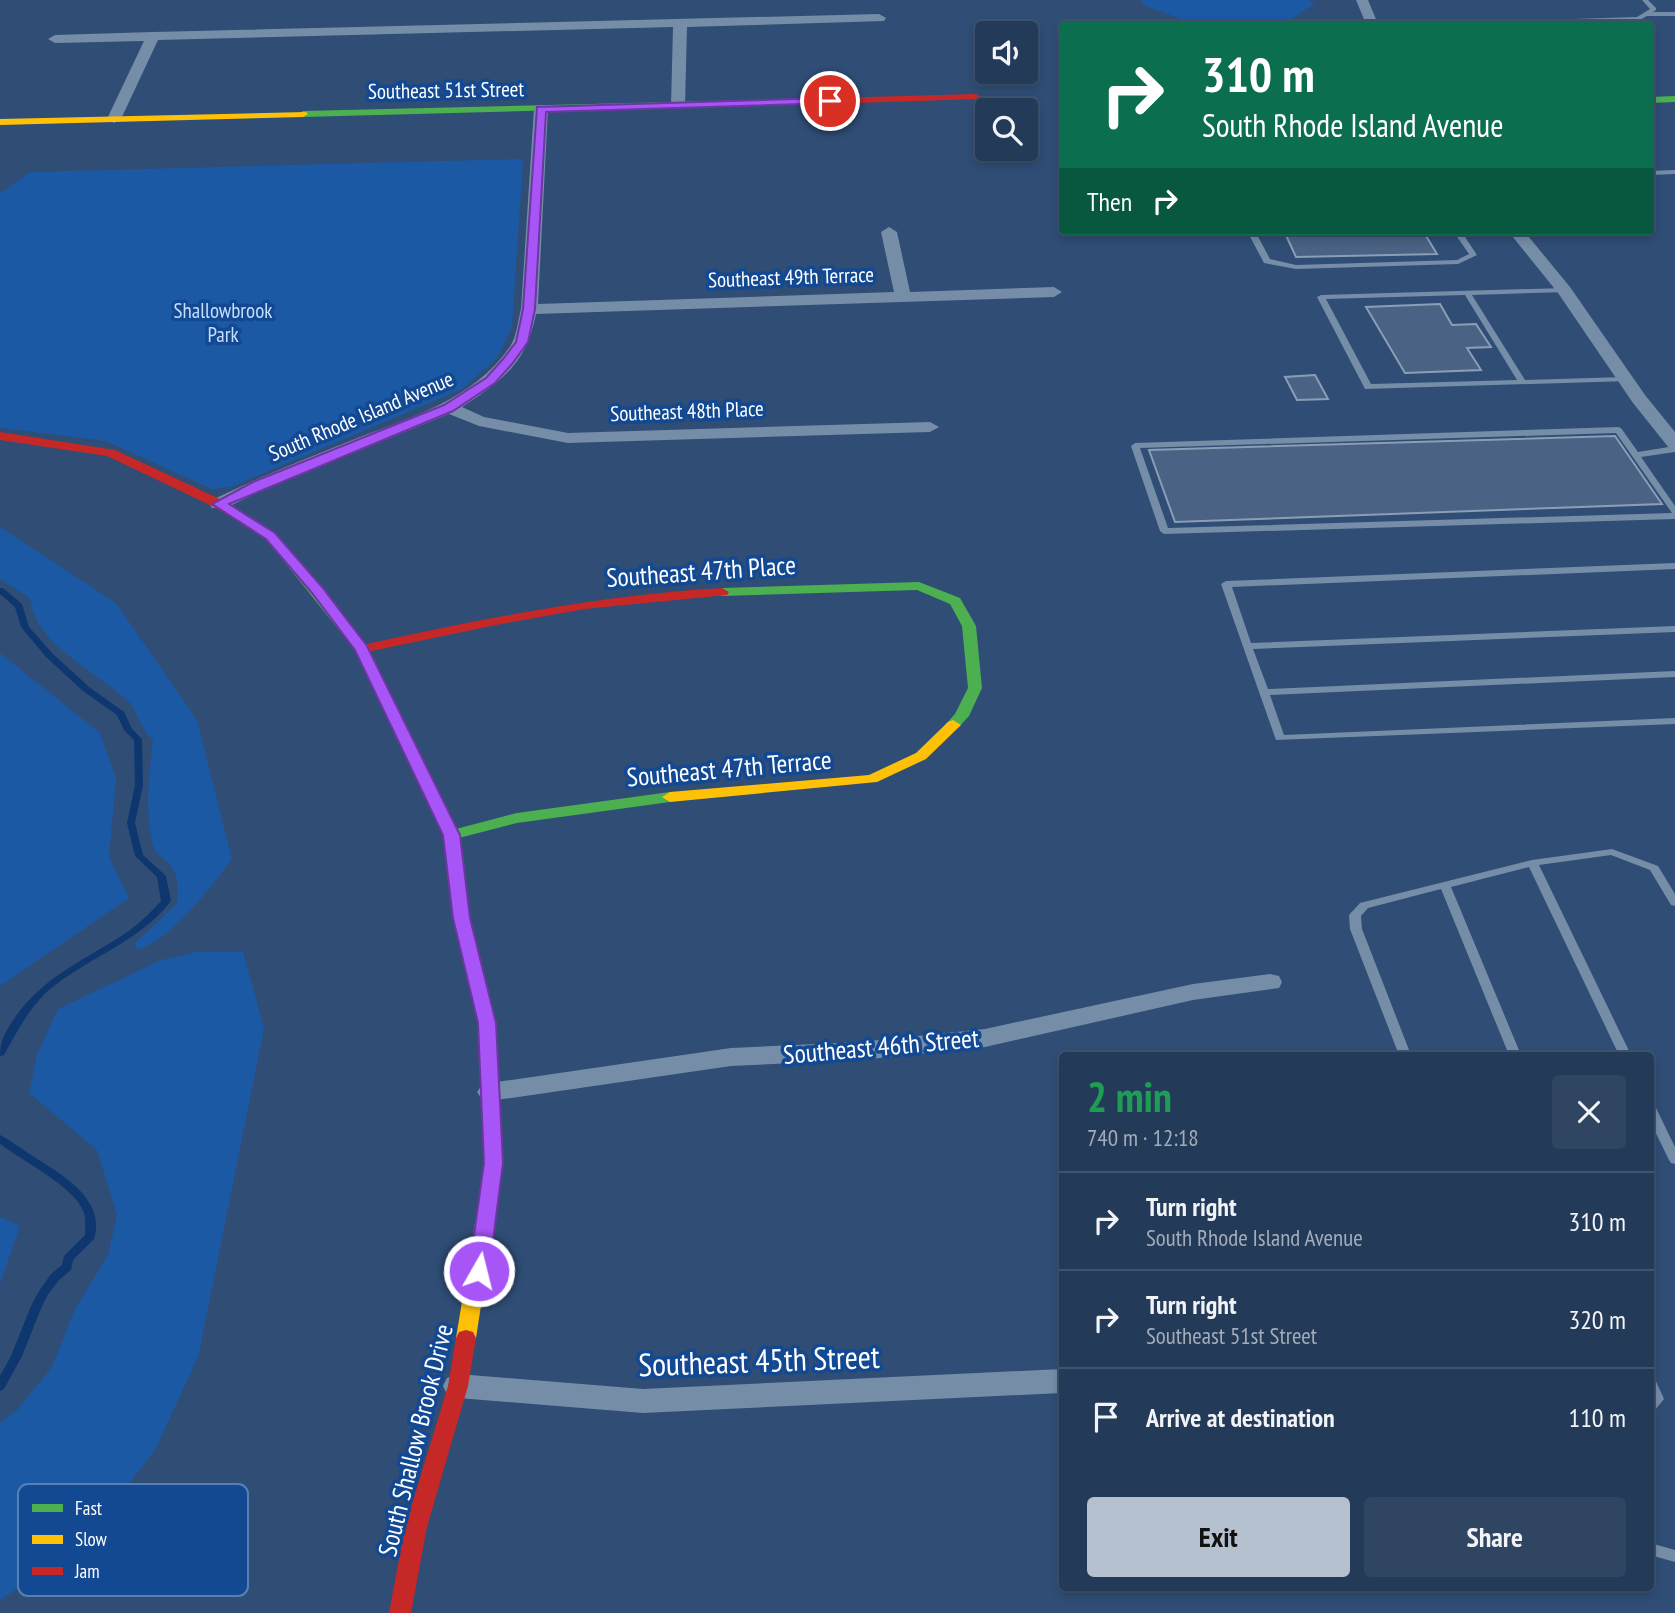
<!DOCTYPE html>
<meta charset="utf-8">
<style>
:root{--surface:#233a58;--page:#2f4561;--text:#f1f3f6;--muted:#a3adba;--line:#40546e;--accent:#b6c1cf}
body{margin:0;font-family:"PT Sans Narrow",sans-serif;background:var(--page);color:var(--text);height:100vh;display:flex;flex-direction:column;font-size:26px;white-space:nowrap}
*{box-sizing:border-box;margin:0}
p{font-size:23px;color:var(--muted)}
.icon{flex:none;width:38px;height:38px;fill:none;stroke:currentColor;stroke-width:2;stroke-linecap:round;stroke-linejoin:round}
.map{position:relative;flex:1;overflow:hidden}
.panel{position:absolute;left:1059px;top:1052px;width:595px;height:539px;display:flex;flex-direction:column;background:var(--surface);border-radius:7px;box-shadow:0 4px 10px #0003,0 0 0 2px var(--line)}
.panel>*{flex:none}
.banner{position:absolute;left:1059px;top:21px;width:595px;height:214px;border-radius:7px;box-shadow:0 4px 10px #0003,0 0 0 2px var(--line);background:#0b6e4f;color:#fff;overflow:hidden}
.tools{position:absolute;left:975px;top:21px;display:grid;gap:14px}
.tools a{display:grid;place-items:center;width:63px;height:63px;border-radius:7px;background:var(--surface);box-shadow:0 4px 10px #0003,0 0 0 2px var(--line);font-size:35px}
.pin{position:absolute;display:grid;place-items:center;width:60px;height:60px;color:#fff;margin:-30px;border:4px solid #fff;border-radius:50%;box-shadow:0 2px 7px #0007}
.me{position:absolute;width:77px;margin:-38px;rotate:8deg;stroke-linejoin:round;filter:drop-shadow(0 0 5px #0008)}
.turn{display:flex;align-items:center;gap:24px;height:147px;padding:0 28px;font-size:32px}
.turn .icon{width:91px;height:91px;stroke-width:2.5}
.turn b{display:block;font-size:49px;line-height:60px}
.then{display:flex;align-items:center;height:66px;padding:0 28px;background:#0003;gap:14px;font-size:26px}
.round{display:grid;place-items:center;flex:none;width:74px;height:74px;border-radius:7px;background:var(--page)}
.headline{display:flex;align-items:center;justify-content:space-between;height:119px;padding:0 28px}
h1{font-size:42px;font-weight:700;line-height:52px;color:#1e9e55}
.button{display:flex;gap:14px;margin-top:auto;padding:14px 28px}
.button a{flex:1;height:80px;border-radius:7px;background:var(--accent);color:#111;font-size:28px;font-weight:700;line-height:80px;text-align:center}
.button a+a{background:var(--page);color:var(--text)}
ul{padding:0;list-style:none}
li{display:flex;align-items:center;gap:21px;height:98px;padding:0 28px;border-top:2px solid var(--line)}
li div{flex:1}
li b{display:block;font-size:26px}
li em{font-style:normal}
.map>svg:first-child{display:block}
.green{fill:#1c59a5}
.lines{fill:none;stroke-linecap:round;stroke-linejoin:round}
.stream{fill:#0e376f;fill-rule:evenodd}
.building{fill:#4a6283;stroke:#8b9eb6;stroke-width:2}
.lane{fill:#768da8;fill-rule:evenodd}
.street{fill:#768da8;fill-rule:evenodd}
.fast{fill:#4caf50;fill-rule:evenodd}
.slow{fill:#ffc107;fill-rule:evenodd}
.jam{fill:#c62828;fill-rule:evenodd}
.route{fill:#a855f7;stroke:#6d37a1;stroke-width:2}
.labels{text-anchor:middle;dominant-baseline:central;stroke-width:7;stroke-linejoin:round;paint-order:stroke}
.far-street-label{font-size:21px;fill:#fff;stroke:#124992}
.far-park-label{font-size:21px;fill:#c5defd;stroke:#124992}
.street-label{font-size:26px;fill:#fff;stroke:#124992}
.near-street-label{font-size:32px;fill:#fff;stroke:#124992}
.key{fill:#124992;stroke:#5980b3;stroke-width:2}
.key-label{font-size:19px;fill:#fff}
</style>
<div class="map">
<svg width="1675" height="1613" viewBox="0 0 1675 1613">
<rect width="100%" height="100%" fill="#2f4d75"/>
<g class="green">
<polygon points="1142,0 1308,0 1315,3 1284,24 1194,24 1143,5"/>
<polygon points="523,159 512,328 497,358 462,389 231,487 212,489 106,441 0,428 0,194 30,172"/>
<path d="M0,527L116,603L197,720L232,859C209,889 174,937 138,950L134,944L177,904C178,888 180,876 168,863C163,857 157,855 154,848C144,810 149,777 153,740C138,726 137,709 127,700C95,670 35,645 30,598L0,579Z"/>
<polygon points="0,653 100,733 116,779 109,857 129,898 0,986"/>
<polygon points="197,952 243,952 264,1028 198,1357 155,1450 80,1547 0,1600 0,1423 18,1409 52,1367 75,1309 108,1255 117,1215 97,1150 29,1093 37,1055 58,1009 161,960"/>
<polygon points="0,1217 20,1226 0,1284"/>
</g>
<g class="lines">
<g class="stream">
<path d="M0,588H3L22,604L29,627L52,653L89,687L124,712L132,729L142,739L143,785L135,823L143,855L166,876L171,901C140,941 92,956 54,986C30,1005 18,1030 4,1055L0,1056C0,1041 4,1035 12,1022C40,977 88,959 130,930C142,921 152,911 161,901L157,877L135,856L127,823L135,785L134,740L124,730L117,715L83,691L46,657L21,627L15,607L0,594Z"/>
<path d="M0,1135C10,1140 19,1147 28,1153C57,1172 107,1197 94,1239L73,1260L71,1270L59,1280L49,1293L42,1306L22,1356L4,1389L0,1391V1376L11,1356L31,1306L39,1291L51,1274L62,1265L64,1256L85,1235C85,1228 86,1220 84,1213C76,1187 22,1161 0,1144Z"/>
</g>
</g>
<g class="building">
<polygon points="1284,231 1423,231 1437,254 1296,257"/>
<polygon points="1440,304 1452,325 1476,324 1491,347 1467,348 1481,370 1405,373 1366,307"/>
<polygon points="1315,375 1328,399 1297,400 1285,377"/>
<polygon points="1615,436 1662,504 1175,522 1149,450"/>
</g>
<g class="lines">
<g class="lane">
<polygon points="1642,0 1648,0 1656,8 1656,10 1653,12 1675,12 1675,16 1647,16 1638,21 1519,24 1473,24 1476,22 1637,17 1650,9"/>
<polygon points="1675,170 1675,174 1650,175 1650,171"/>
<polygon points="1247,231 1255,231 1270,259 1296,265 1457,260 1469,254 1453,231 1461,231 1477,255 1458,264 1296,269 1264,263"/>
<path d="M1564,288L1568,290L1567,292L1472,295L1525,380L1625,377L1629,379L1628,381L1365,389L1317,297L1321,295ZM1465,295L1517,380L1371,384L1326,299Z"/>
<path d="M1618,427L1621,428L1638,452L1675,446V452L1641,457L1675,506V519L1164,534L1160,531L1131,446L1135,443ZM1616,433L1672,513L1168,528L1140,448Z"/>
<polygon points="1675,563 1675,569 1232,587 1251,643 1675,626 1675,632 1253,649 1268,689 1675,671 1675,677 1270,695 1284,735 1675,718 1675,724 1276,740 1221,584 1226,581"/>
<polygon points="1612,849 1658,866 1675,894 1675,906 1671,905 1650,870 1611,855 1539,865 1631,1055 1619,1055 1529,867 1451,887 1521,1055 1509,1055 1441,889 1368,908 1361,916 1362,929 1411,1055 1399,1055 1350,929 1349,915 1360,903 1532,860"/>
<polygon points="1650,1104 1654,1105 1656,1108 1675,1147 1675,1164 1671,1163 1669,1160 1650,1121"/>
<polygon points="1650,1378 1655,1379 1664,1399 1655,1410 1650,1411"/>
<polygon points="1650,1543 1675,1550 1675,1562 1650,1555"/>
</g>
<g class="street">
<polygon points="1356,0 1368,0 1378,24 1366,24"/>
<polygon points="879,14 886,18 884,21 687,27 685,105 678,109 671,105 673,27 158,40 121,119 114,123 107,119 144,41 55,43 48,39 55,35 153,32"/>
<path d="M541,105L548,109L538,304L894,292L881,232L889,227L897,232L910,292L1054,287L1062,292L1054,297L536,314C526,364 503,380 462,407L484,417L568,433L930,422L939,427L930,432L568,443L479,426L449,414L264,489L226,508H212L209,504L212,500C257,478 303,460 350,441C408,418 475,400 511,345C517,335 518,320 521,309L534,109Z"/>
<polygon points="1508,231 1524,231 1570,287 1645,395 1675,432 1675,449 1669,448 1633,403 1558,293"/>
<polygon points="1270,974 1279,976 1282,982 1279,988 1193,1000 985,1047 860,1060 731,1066 490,1101 481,1098 477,1092 481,1086 490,1083 731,1048 860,1042 985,1029 1193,984"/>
<polygon points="1062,1369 1062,1393 643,1413 458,1398 447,1394 443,1386 447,1378 458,1374 643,1389"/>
</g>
<g class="fast">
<polygon points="1675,96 1675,102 1650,103 1650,97"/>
<polygon points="794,99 799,102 797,104 303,117 298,114 303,111"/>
<polygon points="262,526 276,533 369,649 456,829 517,813 670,792 678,797 670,802 517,823 459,838 470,918 482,965 479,969 467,969 454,918 443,835 355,650 266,539 255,530"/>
<polygon points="919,582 960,598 976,626 982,688 969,716 958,728 948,728 945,725 955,714 968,688 962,626 950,604 917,590 722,596 715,592 722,588"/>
</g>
<g class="slow">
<polygon points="306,112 308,114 303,117 0,125 0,119"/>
<polygon points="953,720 961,725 926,759 877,782 670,802 662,797 670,792 869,775 916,753 948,722"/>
<polygon points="473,959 482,965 496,1023 503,1163 476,1338 473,1344 466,1346 459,1344 456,1338 485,1163 478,1023 464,965"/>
</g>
<g class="jam">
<polygon points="976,94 981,97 979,99 794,105 789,102 794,99"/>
<polygon points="0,432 115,450 224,501 269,530 262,534 257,533 214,507 107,456 0,440"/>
<path d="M722,588L729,592L727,595L585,609L496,625L362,653L355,649L362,645C481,619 600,595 722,588Z"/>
<polygon points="466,1330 473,1332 476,1338 468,1386 427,1527 411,1613 389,1613 405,1527 448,1386 456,1338 459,1332"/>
</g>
</g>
<polygon class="route" points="830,98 833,103 546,112 535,309 528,342 512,364 495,383 453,411 229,504 275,533 322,587 367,646 460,835 470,918 496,1023 503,1163 489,1271 486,1276 472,1276 469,1271 484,1163 478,1023 453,918 443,835 355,650 312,593 266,539 212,504 253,482 444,405 486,378 503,359 516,342 523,309 537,107"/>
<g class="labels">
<g class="far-street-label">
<text transform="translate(446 90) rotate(-1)">Southeast 51st Street</text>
<text transform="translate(791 277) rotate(-2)">Southeast 49th Terrace</text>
<text transform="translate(687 411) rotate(-2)">Southeast 48th Place</text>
<text transform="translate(361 416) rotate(-23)">South Rhode Island Avenue</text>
</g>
<g class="far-park-label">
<text x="223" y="310">Shallowbrook<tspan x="223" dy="24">Park</tspan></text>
</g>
<g class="street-label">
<text transform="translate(701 571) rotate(-4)">Southeast 47th Place</text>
<text transform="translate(729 768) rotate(-5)">Southeast 47th Terrace</text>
<text transform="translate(881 1046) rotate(-5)">Southeast 46th Street</text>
<text transform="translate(415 1440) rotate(-76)">South Shallow Brook Drive</text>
</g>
<g class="near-street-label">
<text transform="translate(759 1360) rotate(-2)">Southeast 45th Street</text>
</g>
</g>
<rect x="18" y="1484" width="230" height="112" rx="10" class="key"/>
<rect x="32" y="1504" width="31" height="8" fill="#4caf50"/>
<rect x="32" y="1535" width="31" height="9" fill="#ffc107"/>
<rect x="32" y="1567" width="31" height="8" fill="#c62828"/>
<g class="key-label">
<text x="75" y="1515">Fast</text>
<text x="75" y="1546">Slow</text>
<text x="75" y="1578">Jam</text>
</g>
</svg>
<div class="tools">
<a><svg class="icon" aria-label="sound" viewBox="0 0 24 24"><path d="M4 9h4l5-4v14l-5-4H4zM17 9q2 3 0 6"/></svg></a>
<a><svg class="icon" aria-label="search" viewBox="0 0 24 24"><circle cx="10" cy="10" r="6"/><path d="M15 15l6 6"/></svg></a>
</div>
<div class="pin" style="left:830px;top:101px;background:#d93025"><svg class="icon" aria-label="arrive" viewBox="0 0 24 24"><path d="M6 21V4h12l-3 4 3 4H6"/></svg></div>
<svg class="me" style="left:479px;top:1271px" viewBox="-20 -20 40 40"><circle r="17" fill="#a855f7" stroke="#fff" stroke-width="3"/><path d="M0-11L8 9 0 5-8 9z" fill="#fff"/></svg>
<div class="banner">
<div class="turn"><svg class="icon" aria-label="right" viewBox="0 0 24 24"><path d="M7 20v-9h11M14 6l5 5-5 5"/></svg><div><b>310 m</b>South Rhode Island Avenue</div></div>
<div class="then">Then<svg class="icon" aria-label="right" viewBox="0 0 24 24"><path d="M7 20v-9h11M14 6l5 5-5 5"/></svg></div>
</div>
<section class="panel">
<div class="headline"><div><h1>2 min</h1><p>740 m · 12:18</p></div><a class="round"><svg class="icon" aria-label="close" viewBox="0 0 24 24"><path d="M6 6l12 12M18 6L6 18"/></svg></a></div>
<ul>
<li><svg class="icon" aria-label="right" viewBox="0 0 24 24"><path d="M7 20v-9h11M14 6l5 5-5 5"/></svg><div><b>Turn right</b><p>South Rhode Island Avenue</p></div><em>310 m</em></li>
<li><svg class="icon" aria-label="right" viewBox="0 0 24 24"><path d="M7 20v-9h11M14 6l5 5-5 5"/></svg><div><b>Turn right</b><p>Southeast 51st Street</p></div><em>320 m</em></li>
<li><svg class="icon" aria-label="arrive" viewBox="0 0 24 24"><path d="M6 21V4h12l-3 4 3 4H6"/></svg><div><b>Arrive at destination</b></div><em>110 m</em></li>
</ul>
<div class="button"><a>Exit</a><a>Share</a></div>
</section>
</div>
